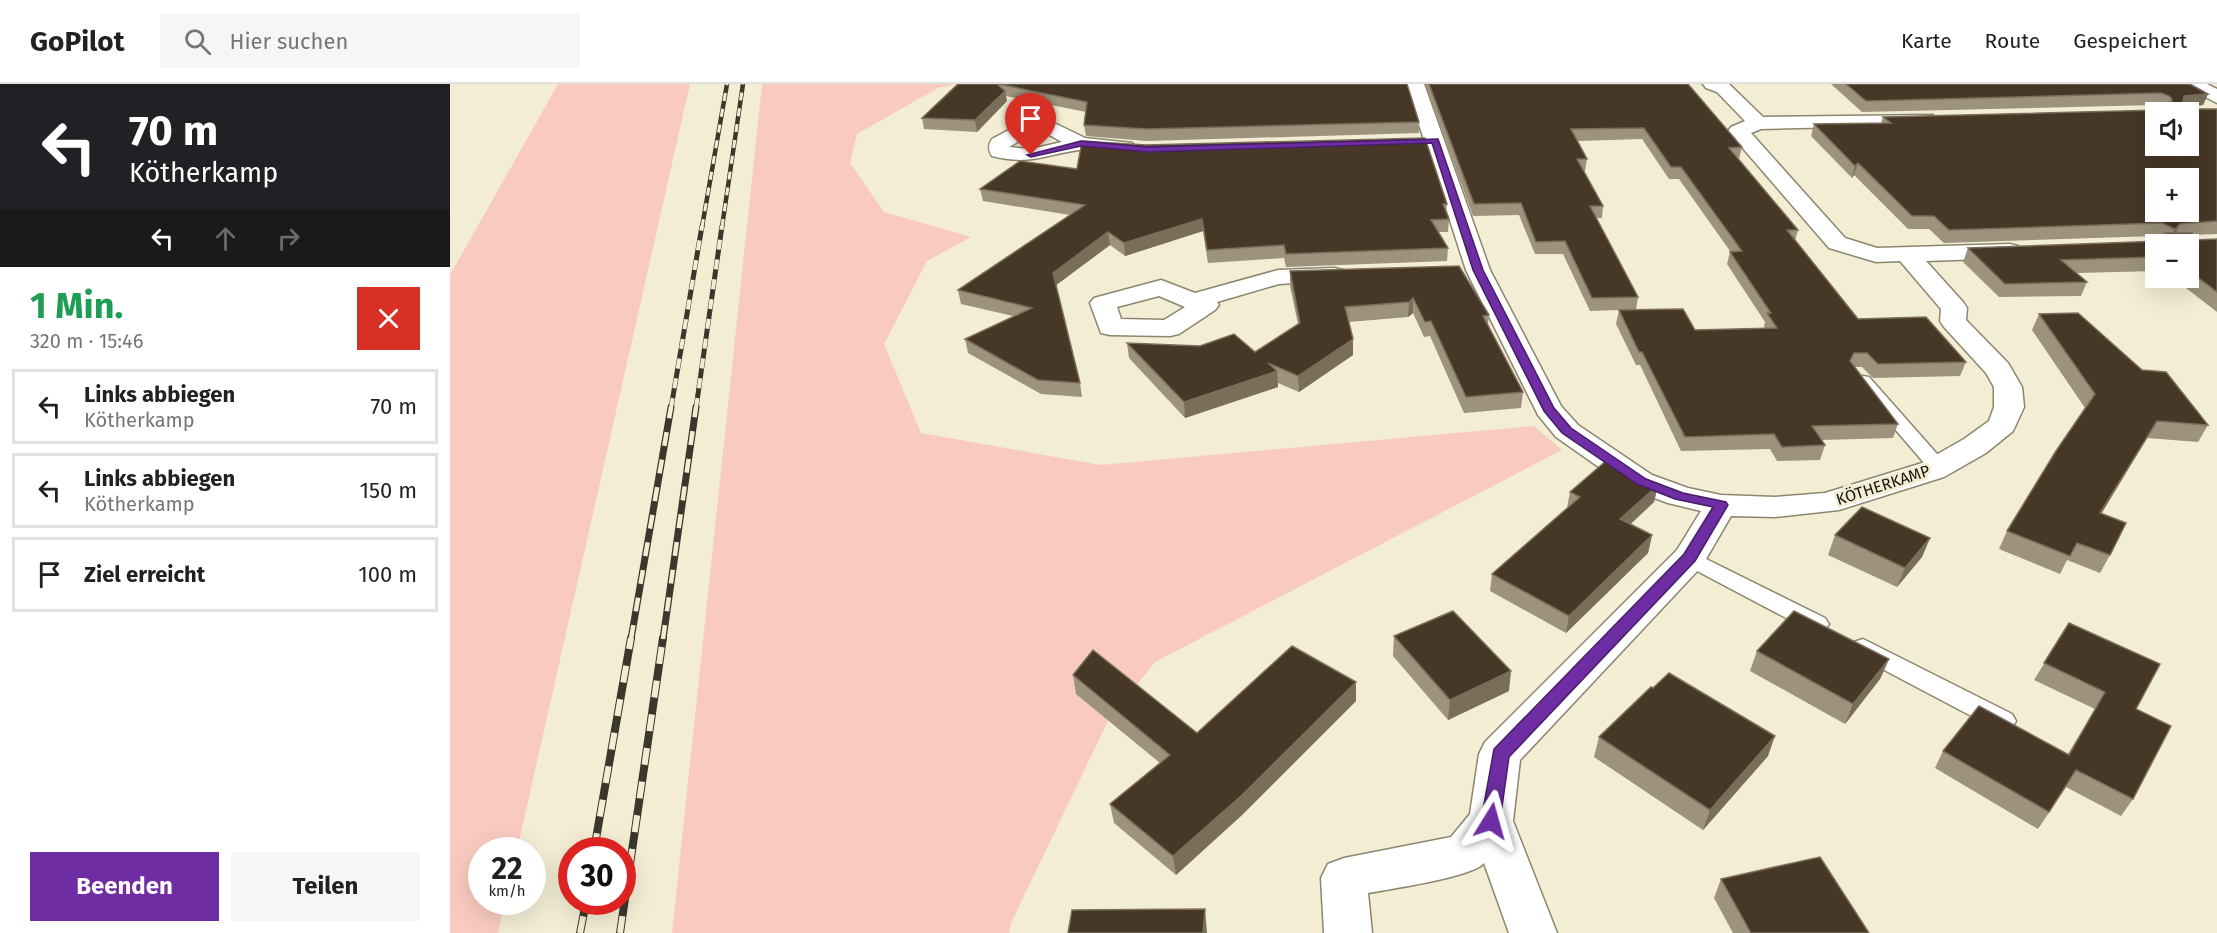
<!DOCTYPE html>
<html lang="de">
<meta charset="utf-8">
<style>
:root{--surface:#fff;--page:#f6f6f6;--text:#202124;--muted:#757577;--line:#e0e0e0;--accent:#6e2da2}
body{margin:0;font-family:"Fira Sans",sans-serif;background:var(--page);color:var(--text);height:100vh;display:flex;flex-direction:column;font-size:22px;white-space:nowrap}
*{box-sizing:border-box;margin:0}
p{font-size:20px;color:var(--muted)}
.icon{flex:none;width:33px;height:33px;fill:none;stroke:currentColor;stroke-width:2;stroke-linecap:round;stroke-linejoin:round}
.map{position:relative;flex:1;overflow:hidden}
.drawer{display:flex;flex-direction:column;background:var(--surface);width:450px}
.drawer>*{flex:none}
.top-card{background:#202124;color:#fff;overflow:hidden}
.fabs{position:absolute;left:1695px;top:18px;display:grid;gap:12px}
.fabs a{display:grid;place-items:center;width:54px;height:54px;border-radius:0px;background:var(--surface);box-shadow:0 6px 24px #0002;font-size:30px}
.speed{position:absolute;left:18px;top:753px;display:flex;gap:12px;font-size:30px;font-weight:700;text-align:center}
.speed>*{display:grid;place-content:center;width:78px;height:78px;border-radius:50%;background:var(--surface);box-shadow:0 6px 24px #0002;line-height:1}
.speed small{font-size:15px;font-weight:400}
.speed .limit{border:9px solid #d22;background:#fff;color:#111}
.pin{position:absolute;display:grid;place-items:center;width:51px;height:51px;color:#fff;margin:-62px -26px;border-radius:50% 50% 50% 0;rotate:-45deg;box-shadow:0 0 6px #0007}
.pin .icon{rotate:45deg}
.me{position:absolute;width:66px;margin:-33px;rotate:8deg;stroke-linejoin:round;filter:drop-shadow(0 0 4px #0008)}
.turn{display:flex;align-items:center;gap:21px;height:126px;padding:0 30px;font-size:27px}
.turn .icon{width:78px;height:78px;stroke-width:2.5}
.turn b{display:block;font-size:42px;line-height:51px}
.lanes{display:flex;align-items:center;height:57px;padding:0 30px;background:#0003;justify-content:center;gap:30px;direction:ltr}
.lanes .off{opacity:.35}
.round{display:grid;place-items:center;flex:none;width:63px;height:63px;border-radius:0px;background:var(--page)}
.summary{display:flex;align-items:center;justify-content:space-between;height:102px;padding:0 30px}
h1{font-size:36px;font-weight:700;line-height:45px;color:#1e9e55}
.primary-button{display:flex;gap:12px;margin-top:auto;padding:12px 30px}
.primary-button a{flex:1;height:69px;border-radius:0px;background:var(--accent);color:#fff;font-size:24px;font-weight:700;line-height:69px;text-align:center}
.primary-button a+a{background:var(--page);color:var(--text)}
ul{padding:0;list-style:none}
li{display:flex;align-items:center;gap:18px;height:75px;margin:0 12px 9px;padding:0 18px;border:3px solid var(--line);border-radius:0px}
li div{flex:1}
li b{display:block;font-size:22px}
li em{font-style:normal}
header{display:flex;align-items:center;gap:36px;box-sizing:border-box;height:84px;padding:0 30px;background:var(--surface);border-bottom:2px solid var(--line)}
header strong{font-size:28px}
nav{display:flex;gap:33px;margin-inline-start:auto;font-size:21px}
.search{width:420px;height:54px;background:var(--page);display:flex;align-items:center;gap:15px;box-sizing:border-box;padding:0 21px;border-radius:0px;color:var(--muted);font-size:22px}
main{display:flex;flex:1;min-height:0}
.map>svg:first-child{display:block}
.green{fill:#f8cbbe}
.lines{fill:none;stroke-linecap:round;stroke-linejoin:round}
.lane-casing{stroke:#8b866f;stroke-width:3}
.street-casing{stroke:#8b866f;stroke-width:3}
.lane{fill:#fff;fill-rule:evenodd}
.street{fill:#fff;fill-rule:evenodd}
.rail-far3-casing{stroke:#3a382c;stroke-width:4.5}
.rail-far2-casing{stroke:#3a382c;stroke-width:5}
.rail-far1-casing{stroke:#3a382c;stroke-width:7}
.rail-casing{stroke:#3a382c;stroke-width:8}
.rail-far3{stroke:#f2edd3;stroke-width:3;stroke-dasharray:8;stroke-linecap:butt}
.rail-far2{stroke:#f2edd3;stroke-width:4;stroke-dasharray:10;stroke-linecap:butt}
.rail-far1{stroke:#f2edd3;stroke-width:4.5;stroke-dasharray:14;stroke-linecap:butt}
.rail{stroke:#f2edd3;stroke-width:6;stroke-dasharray:17;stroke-linecap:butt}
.wall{fill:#9c927d;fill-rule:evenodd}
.shaded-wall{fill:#7a6e5b}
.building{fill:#473727;stroke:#7a6e5b;stroke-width:1.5;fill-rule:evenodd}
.route{fill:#6e2da2;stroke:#481d69;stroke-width:1.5}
.labels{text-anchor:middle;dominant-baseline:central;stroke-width:6;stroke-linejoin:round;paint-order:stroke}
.street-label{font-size:16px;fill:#17150c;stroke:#f2edd3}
</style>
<header>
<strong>GoPilot</strong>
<div class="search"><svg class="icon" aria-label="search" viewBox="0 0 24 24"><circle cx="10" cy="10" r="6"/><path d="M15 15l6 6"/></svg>Hier suchen</div>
<nav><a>Karte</a><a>Route</a><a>Gespeichert</a></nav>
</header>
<main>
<section class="drawer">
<div class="top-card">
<div class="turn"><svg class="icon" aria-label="left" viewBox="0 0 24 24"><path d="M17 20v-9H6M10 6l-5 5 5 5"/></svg><div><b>70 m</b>Kötherkamp</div></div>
<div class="lanes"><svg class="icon" aria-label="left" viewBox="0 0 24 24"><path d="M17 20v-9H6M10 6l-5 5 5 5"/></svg><svg class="icon off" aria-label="ahead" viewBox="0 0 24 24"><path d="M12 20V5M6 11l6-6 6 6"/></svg><svg class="icon off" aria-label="right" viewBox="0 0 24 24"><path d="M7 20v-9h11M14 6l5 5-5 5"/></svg></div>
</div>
<div class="summary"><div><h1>1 Min.</h1><p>320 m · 15:46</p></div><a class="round" style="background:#d93025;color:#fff"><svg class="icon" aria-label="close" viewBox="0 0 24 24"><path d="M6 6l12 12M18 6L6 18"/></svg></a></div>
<ul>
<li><svg class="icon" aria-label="left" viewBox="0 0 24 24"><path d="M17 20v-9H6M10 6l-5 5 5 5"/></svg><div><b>Links abbiegen</b><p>Kötherkamp</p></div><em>70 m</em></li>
<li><svg class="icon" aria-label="left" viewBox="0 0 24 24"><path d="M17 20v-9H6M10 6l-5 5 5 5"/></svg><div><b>Links abbiegen</b><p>Kötherkamp</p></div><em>150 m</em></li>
<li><svg class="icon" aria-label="arrive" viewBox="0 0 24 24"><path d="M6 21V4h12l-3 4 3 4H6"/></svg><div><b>Ziel erreicht</b></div><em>100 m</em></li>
</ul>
<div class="primary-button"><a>Beenden</a><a>Teilen</a></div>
</section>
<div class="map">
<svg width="1767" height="849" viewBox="0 0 1767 849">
<rect width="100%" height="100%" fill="#f2edd3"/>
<g class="green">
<polygon points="108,0 240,0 67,766 32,766 32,818 55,818 48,849 0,849 0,191"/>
<polygon points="312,0 507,0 488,4 407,50 400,79 434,128 521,153 477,177 434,260 471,349 651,381 1084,342 1112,366 705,578 658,637 561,839 559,849 222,849"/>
</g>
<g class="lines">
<g class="lane-casing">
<g id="lane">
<polygon points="1413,292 1419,293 1495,379 1498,383 1495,387 1481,387 1407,301 1404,297 1407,293"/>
<polygon points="1240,467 1375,534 1379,540 1375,546 1367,548 1359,546 1232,479 1229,474 1232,469"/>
<polygon points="1413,555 1562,630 1566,637 1562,644 1553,647 1544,644 1404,570 1401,564 1404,558"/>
</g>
</g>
<g class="street-casing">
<g id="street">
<path d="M956,0H974L1040,186L1111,322L1128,341L1202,391L1238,404L1271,411L1325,413L1375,409L1472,379L1514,355L1539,337L1544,323V303L1536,289L1494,243L1490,237L1491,225L1450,177L1426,178L1379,164L1278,47L1281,43L1295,37L1267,8L1256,4L1253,0H1279L1313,33L1483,31L1486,35L1483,39L1476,41L1311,45L1301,49L1395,154L1427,164L1560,160L1568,162L1572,167L1568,172L1560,174L1476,177L1513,218L1517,224L1516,236L1558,279L1572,303L1574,323L1563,347L1536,369L1494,393L1389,426L1325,433L1281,432L1252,482L1070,676L1063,737L1107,849H1059L1034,779C1023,793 940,805 918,809L922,849H874L871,794L878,780L894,774L1001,753L1020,730L1029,670L1035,658L1227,466L1251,427L1218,419L1180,405L1106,353L1088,331L1016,186Z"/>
<polygon points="1735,0 1757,0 1767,5 1767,19 1738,4"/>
<path d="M600,37L635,54L682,59L685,63L682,67C665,72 648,65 630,66C595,70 581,82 542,72C538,66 538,61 542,55L570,40ZM596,49L612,58L581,65L559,63L581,50Z"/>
<path d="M884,184L893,186L896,191L893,196L829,200L767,218L769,221L765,226L729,250L720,252L660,251L651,249L640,219L644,214L711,196L745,209L828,186ZM709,212L735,223L714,236L671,235L667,223Z"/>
</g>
</g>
<use href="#lane" class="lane"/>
<use href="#street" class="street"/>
<g class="rail-far3-casing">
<g id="rail-far3">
<polyline points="252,143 277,0"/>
<polyline points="272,143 293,0"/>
</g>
</g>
<g class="rail-far2-casing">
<g id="rail-far2">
<polyline points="221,324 252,142"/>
<polyline points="246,324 272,142"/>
</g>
</g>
<g class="rail-far1-casing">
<g id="rail-far1">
<polyline points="181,555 221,323"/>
<polyline points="213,555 246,323"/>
</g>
</g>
<g class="rail-casing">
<g id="rail">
<polyline points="144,766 181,554"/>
<polyline points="130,849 136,818"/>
<polyline points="170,849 213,554"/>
</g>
</g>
<use href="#rail-far3" class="rail-far3"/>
<use href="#rail-far2" class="rail-far2"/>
<use href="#rail-far1" class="rail-far1"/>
<use href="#rail" class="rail"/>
</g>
<g class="wall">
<polygon points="508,0 957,0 969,38 969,49 697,57 636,52 634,41 636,28 556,12 557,17 527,48 474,45 472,34"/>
<path d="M975,0H1238L1292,63L1289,75L1348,146L1345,157L1408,235L1516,278L1510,292L1423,294L1412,283H1405L1448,340L1443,354L1371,356L1375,361L1370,376L1327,377L1320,365L1231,367L1190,281H1186L1166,240L1169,226L1140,227L1113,170H1085L1069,131L1023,132ZM1192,55L1219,95H1229L1280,167V168L1277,180L1315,238L1314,242L1315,244L1245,246L1186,226L1188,213L1146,134H1152L1153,122L1134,87H1135L1137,75L1127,57Z"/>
<polygon points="1381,0 1740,0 1758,10 1753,21 1741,22 1742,25 1767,25 1767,150 1743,151 1745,156 1767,155 1767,228 1723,194 1738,194 1738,160 1706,160 1706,187 1627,189 1637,198 1631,212 1549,213 1513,178 1518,164 1711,157 1712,155 1706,152 1494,159 1479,145 1458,145 1404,91 1402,94 1361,52 1364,40 1431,39 1433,33 1710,26 1712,22 1706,21 1412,28"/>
<polygon points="627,85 997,120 996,128 999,135 998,148 988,148 998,164 997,177 836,183 834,174 758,179 753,147 675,172 660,161 606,201 630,299 632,313 591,310 518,269 515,255 563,232 511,220 508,206 620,131 533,117 530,105"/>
<polygon points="840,187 1039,231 1038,240 1073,308 1071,324 1014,329 980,252 974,253 963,229 958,233 899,238 903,271 849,308 828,299 828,303 735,334 679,274 677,259 805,268 848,240 840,202"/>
<polygon points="1589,230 1692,286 1758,341 1748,358 1697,354 1651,429 1660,471 1650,489 1617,476 1610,490 1549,465 1557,447 1635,324 1582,246"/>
<polygon points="1208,401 1204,418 1180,440 1202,451 1198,469 1116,549 1040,507 1042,490 1117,424 1120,408"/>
<polygon points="1385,451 1480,454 1472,473 1447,503 1378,471"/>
<polygon points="1619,539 1686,625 1683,715 1671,732 1616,703 1588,745 1485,684 1493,667 1618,670 1645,625 1584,596"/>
<polygon points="944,552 1059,607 998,636 943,572"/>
<polygon points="1307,567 1439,575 1430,595 1395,640 1300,587"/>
<polygon points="623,591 747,649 906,617 792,731 726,791 664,739 660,720 710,679 626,610"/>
<polygon points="1149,653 1318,672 1253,746 1144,673"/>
<polygon points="1271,795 1419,849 1283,849 1264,814"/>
</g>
<g class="shaded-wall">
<polygon points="555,7 557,17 527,48 525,36"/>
<polygon points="1758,10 1753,21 1729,24 1734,12"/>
<polygon points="1408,79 1404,91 1402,94 1405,82"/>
<polygon points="752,135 753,147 675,172 674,159"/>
<polygon points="1730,140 1724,153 1719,158 1725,145"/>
<polygon points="658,148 660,161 605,202 603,189"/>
<polygon points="963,214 963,229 958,233 959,218"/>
<polygon points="903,255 903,271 849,308 848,292"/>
<polygon points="827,287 828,303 735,334 734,318"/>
<polygon points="1707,337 1697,354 1641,447 1650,429"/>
<polygon points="1208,401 1204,418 1167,453 1170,435"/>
<polygon points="1202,451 1198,469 1116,549 1119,532"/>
<polygon points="1480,454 1472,473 1447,503 1455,484"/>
<polygon points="1439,575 1430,595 1395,640 1403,620"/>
<polygon points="1061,587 1059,607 998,636 1000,616"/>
<polygon points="906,598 906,617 792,731 726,791 723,772"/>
<polygon points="1325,652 1318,672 1253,746 1260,726"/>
<polygon points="755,825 757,849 753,849"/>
</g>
<g class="building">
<polygon points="508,0 547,0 555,7 525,36 472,34"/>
<polygon points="548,0 957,0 969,38 696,45 634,41 637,18"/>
<polygon points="979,0 1238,0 1292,63 1279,64 1348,146 1337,146 1408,235 1476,233 1516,278 1428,280 1417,269 1404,269 1400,277 1448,340 1362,342 1375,361 1332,363 1324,350 1235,353 1192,268 1189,268 1169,226 1233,225 1245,246 1327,244 1317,229 1321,229 1280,168 1292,167 1231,83 1221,83 1194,44 1121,45 1137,75 1127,75 1153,122 1140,122 1188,213 1142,214 1115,157 1086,158 1071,119 1024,120"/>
<path d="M1396,0H1740L1758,10L1734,12L1733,18L1741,19L1742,25H1767V137L1730,140L1725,145L1712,139L1499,146L1484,132H1462L1408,79L1405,82L1364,40L1441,39L1433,33L1711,26L1713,19L1722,18V15L1719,12L1711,9L1416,17ZM1706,28H1738V62H1706ZM1706,94H1738V128H1706Z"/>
<polygon points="975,54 997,120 993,120 999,135 981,136 998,164 836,170 834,161 757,166 752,135 674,159 658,148 603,189 630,299 588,296 515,255 582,224 508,206 635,121 530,105 570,77 627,85 632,57 696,61"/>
<polygon points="1715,149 1742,149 1745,156 1767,155 1767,208 1738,186 1738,160 1706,160 1706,173 1611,176 1637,198 1555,200 1518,164 1713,157"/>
<polygon points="1009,182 1039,231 1033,232 1073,308 1016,313 981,237 975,238 963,214 959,218 895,223 903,255 848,292 818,279 827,287 734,318 677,259 750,262 784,250 805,268 850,239 840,187"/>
<polygon points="1628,229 1692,286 1716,288 1758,341 1707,337 1650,429 1676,439 1660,471 1627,459 1620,472 1557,447 1606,367 1645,310 1589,230"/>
<polygon points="1156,377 1208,401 1170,435 1202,451 1119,532 1042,490 1130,413 1120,408"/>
<polygon points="1412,423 1480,454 1455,484 1385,451"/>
<polygon points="1003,527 1061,587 1000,616 944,552"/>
<polygon points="1344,527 1439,575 1403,620 1307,567"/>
<polygon points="1619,539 1710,580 1686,625 1721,642 1683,715 1626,686 1599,728 1493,667 1529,622 1619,671 1655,608 1594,579"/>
<polygon points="842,562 906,598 791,712 723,772 660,720 720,671 623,591 643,566 747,649"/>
<polygon points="1219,589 1325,652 1260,726 1149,653 1201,603 1203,604"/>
<polygon points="1370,773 1419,849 1301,849 1271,795"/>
<polygon points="755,825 753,849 618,849 622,826"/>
</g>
<polygon class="route" points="988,55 1033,186 1104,324 1121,344 1196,395 1233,409 1276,418 1278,421 1245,477 1059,673 1050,737 1047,742 1041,745 1034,742 1031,737 1044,665 1234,470 1263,423 1225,415 1187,400 1112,349 1094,327 1023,186 982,59 698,68 631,62 581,73 577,71 631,57 698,63"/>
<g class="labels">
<g class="street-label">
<text transform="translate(1433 401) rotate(-18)">KÖTHERKAMP</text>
</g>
</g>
</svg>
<div class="fabs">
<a><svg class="icon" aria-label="sound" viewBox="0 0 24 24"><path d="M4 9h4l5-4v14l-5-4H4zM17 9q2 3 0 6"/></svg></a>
<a>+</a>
<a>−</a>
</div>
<div class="speed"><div>22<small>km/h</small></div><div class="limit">30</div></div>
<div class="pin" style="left:581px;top:71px;background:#d93025"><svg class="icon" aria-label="arrive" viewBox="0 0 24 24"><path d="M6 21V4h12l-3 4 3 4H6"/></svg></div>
<svg class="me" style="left:1041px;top:737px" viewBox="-20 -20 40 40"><path d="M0-17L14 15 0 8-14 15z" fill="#6e2da2" stroke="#fff" stroke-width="4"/></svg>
</div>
</main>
